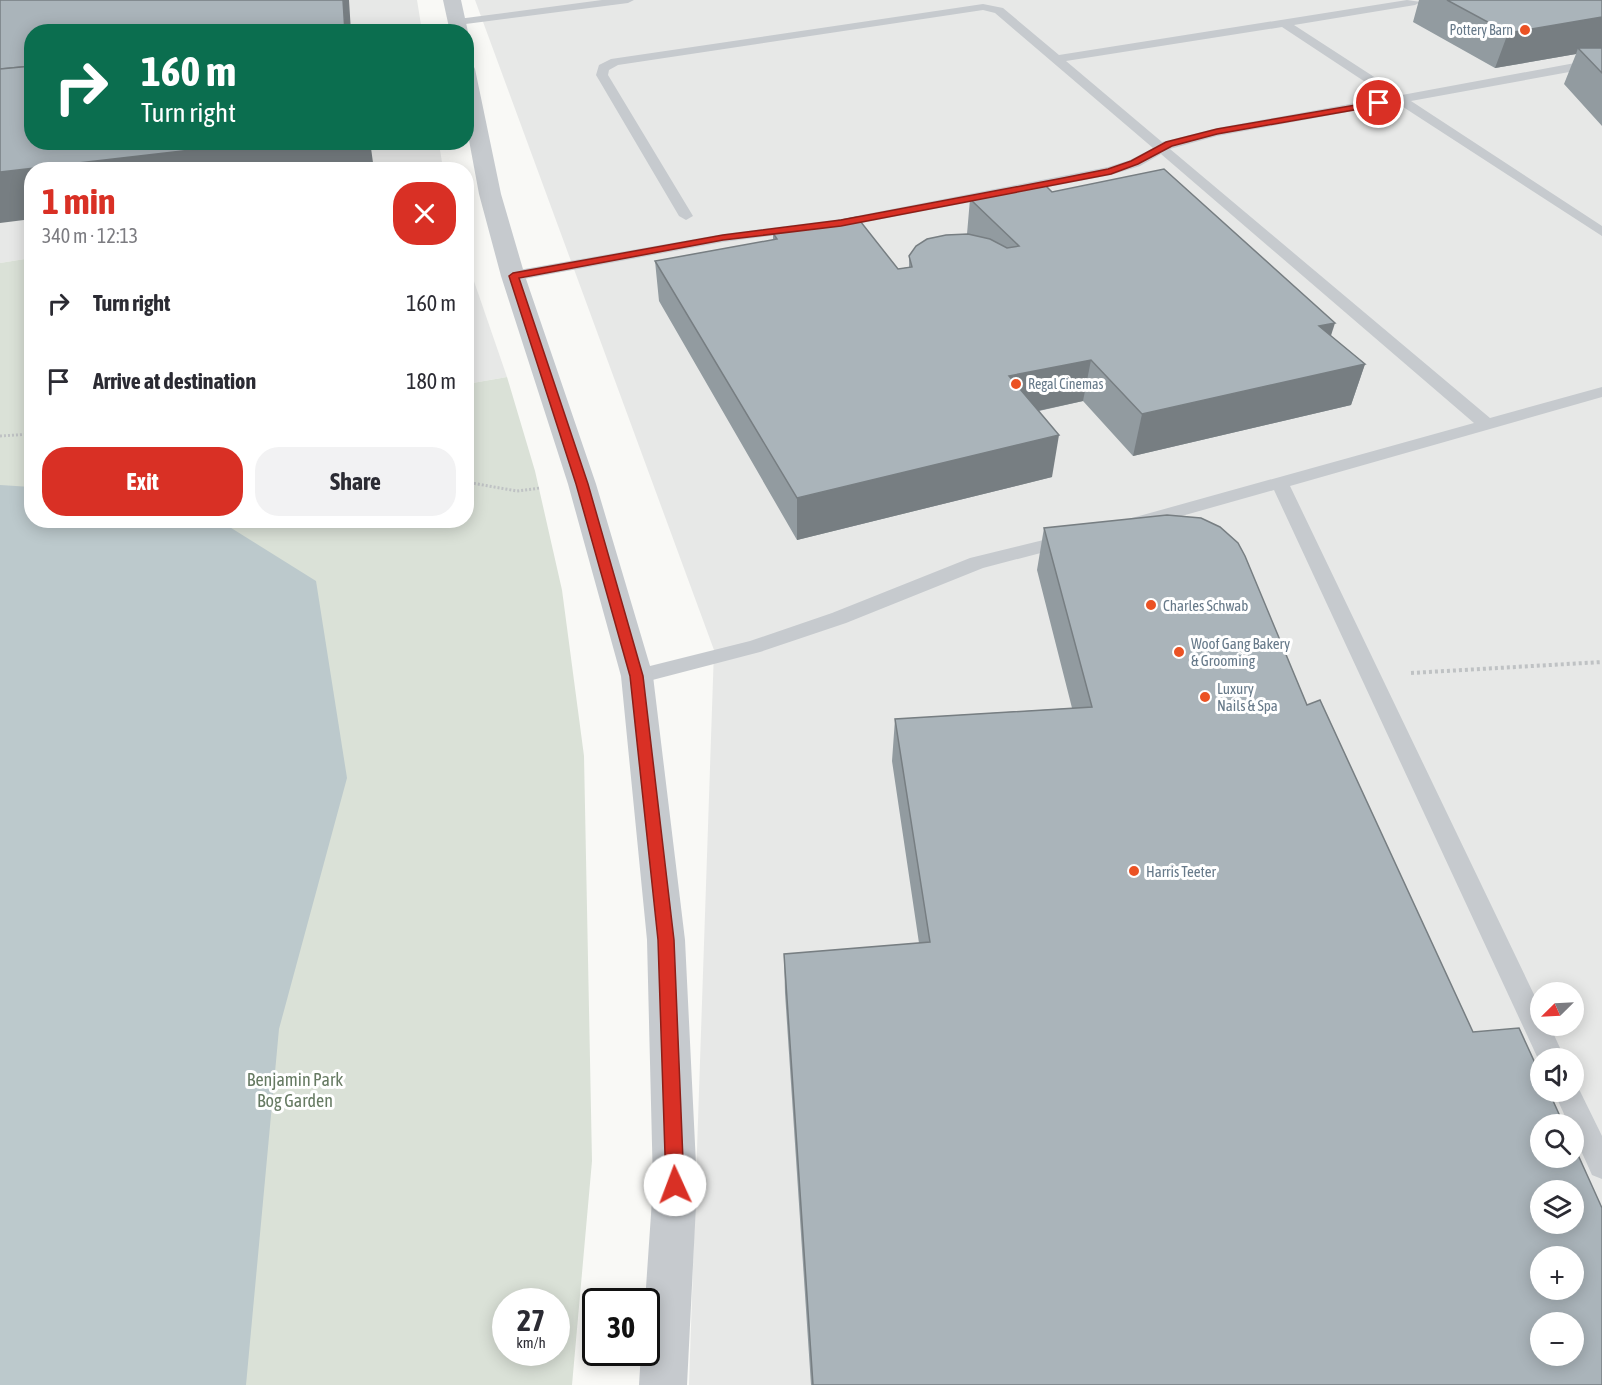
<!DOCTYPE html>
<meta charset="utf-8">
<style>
:root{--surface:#fff;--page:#f2f2f3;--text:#2b2b33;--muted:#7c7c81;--accent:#d93025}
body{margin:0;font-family:"Asap Condensed",sans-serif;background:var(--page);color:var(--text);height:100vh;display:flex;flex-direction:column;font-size:22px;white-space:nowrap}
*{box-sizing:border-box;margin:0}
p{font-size:20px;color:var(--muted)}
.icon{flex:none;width:33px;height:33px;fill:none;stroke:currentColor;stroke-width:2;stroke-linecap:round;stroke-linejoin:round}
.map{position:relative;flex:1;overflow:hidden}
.details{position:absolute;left:24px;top:162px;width:450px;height:366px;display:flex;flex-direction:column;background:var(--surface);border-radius:24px;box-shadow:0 3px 15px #0003}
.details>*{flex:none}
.banner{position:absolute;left:24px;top:24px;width:450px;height:126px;border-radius:24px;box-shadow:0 3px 15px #0003;background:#0b6e4f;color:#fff;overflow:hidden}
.needle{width:39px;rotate:246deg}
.tools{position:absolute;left:1530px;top:982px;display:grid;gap:12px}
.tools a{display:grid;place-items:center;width:54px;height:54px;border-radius:50%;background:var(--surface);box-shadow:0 3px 15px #0003;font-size:30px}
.speed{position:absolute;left:492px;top:1288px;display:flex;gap:12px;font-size:30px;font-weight:700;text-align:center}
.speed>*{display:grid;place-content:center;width:78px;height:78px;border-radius:50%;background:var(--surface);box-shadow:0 3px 15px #0003;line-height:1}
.speed small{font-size:15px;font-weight:400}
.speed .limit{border:3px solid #111;border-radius:9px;background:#fff;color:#111}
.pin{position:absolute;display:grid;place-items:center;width:51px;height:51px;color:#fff;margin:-26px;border:3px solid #fff;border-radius:50%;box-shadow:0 2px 6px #0007}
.me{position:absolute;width:66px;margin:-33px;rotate:358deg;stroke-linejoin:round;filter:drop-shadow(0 0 4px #0008)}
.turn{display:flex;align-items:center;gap:21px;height:126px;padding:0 18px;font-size:27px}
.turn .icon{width:78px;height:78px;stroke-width:2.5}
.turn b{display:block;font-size:42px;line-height:51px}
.round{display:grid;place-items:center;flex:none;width:63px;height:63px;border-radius:24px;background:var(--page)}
.overview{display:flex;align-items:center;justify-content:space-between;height:102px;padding:0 18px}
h1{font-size:36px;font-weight:700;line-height:45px;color:var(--accent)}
.cta{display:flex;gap:12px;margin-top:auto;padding:12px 18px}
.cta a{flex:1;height:69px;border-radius:24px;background:var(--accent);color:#fff;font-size:24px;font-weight:700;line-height:69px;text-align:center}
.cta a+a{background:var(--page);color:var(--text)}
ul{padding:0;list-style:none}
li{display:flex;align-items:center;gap:18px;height:78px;padding:0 18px}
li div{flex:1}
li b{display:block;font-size:22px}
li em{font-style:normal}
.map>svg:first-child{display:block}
.built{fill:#e7e8e7;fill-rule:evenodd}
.green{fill:#dae1d7;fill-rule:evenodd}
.water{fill:#bcc9cc}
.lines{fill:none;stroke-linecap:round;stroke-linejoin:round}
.path-far1{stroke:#bfc2c4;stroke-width:3;stroke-dasharray:2 2;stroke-linecap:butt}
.path{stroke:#bfc2c4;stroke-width:4;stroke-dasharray:3 3;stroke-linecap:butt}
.service{fill:#c6cace;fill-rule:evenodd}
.minor{fill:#c6cace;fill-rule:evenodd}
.wall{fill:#929ba0}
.shaded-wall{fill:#777e82}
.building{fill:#aab4ba;stroke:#777e82;stroke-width:1.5;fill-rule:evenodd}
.route{fill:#d93025;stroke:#8d1f18;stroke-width:1.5}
.poi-dot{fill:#eb5224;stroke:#fff;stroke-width:2}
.labels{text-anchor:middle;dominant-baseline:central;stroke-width:6;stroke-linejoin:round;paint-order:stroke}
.far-poi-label{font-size:14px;fill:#667989;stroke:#fff;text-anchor:end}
.poi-label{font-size:15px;fill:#667989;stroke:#fff;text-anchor:start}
.near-park-label{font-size:18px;fill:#667a62;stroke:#fff}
</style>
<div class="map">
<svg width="1602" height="1385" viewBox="0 0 1602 1385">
<rect width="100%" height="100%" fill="#f9f9f6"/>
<g class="built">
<polygon points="0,0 417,0 422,31 32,32 32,142 439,143 443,169 32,170 31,258 0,263"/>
<path d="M475,0H1602V1385H689L714,650ZM1540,993H1574V1026H1540ZM1540,1059H1574V1092H1540ZM1540,1125H1574V1158H1540ZM1540,1191H1574V1224H1540ZM1540,1257H1574V1290H1540ZM1540,1323H1574V1356H1540Z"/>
<polygon points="466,258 507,377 467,384 466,384"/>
</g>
<path class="green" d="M31,258L32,520H466L467,384L507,377L535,471L562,590L584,756L592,1161L572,1385H0V263ZM506,1302H556V1353H506Z"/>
<polygon class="water" points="0,485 31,487 32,520 220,521 316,581 347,778 279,1029 246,1385 0,1385"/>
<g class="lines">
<g class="path-far1">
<polyline points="0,436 32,434"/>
<polyline points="466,482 517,491 540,488"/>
</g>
<polyline class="path" points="1411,673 1602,662"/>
<g class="service">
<polygon points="602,0 634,0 628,3 458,25 452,22 458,19"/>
<path d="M1407,0L1421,2L1415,5L1294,25L1402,95L1602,58V66L1411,101L1602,226V236L1397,103L1217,136L1170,149L1490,418L1602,387V397L1290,486L1540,1007V1026H1550L1565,1059H1540V1063L1274,490L1139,528L1132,526L1130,522L1132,518L1474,423L1161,154L1140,166L1111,175L841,227L723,242L513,281L505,276L513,271L723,234L841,219L1108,167L1130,160L1153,148L995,13L983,10L618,65L609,70L608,75L693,216L686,220L679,216L596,75L599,65L611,59L983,4L1003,8L1059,55ZM1282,27L1388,97L1217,128L1162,142L1066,61Z"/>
<polygon points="1068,534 1075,536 1077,540 1075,544 983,568 846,623 760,652 637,684 630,681 627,676 630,671 750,641 832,613 970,558"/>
<polygon points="1574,1082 1576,1083 1602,1136 1602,1179 1592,1175 1574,1135 1574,1125 1569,1125 1554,1092 1574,1092"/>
</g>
<g class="minor">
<polygon points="443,0 461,0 468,32 466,34 466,32 450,32"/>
<polygon points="466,63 473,65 475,69 501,194 525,276 596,484 653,676 685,940 697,1185 687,1385 639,1385 641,1353 646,1353 646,1302 645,1302 653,1185 647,940 621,676 568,484 501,276 479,194 466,124"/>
</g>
</g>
<g class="wall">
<polygon points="1419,0 1602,0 1602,126 1564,84 1576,54 1495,68 1413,22"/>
<polygon points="1052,192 1331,336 1365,364 1351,405 1133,456 1083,401 1039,411 1052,477 797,540 659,301 655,261 773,240 773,233 898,269 909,267 909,256 967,234 970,199"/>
<polygon points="1044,528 1307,705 1602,1385 811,1385 785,993 784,954 919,943 892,761 895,719 1072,708 1037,570"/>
</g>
<g class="shaded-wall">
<polygon points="343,0 349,0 351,32 345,32"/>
<polygon points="1602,17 1602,50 1578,48 1576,54 1495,68 1508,33"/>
<polygon points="251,142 414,143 371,148 374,170 32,170 32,219 0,223 0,172"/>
<polygon points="1335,323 1322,364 1319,326"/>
<polygon points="1091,360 1083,401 1004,418 1009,376"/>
<polygon points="1365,364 1351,405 1133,456 1142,414"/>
<polygon points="1059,435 1052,477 797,540 797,498"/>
</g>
<g class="building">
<polygon points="0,0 343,0 345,32 32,32 32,66 0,69"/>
<polygon points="1447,0 1602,0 1602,17 1508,33"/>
<polygon points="1578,48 1602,48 1602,73"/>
<polygon points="32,66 32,142 261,142 0,172 0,69"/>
<polygon points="1164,169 1335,323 1319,326 1365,364 1142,414 1091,360 1009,376 1059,435 797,498 655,261 777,239 773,233 857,217 898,269 912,267 909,256 916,246 927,239 946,235 968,234 990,239 1007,248 1019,246 970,199 1045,185 1052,192"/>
<path d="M1167,515L1201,518L1220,527L1238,543L1245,556L1307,705L1320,700L1473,1032L1519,1028L1540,1074V1092H1549L1564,1125H1540V1158H1574V1146L1602,1208V1385H813L784,954L930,942L895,719L1092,707L1044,528ZM1540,1191H1574V1224H1540ZM1540,1257H1574V1290H1540ZM1540,1323H1574V1356H1540Z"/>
</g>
<polygon class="route" points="1379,101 1382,101 1382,105 1217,134 1172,146 1138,164 1111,174 841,226 723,240 519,278 588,484 643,676 674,940 684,1185 682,1191 675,1193 669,1191 666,1185 658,940 630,676 576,484 509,276 513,273 723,235 841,220 1063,178 1108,169 1131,161 1166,142 1217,129"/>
<g class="poi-dot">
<circle cx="1525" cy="30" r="6"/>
<circle cx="1016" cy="384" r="6"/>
<circle cx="1151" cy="605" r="6"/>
<circle cx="1179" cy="652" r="6"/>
<circle cx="1205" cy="697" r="6"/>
<circle cx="1134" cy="871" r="6"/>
</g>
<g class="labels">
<g class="far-poi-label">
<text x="1513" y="30">Pottery Barn</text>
<text x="1028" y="384" text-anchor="start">Regal Cinemas</text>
</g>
<g class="poi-label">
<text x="1163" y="605">Charles Schwab</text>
<text x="1191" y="643">Woof Gang Bakery<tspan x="1191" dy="17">&amp; Grooming</tspan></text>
<text x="1217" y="688">Luxury<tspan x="1217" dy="17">Nails &amp; Spa</tspan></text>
<text x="1146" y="871">Harris Teeter</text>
</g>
<g class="near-park-label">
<text x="295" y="1079">Benjamin Park<tspan x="295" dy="21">Bog Garden</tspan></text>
</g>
</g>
</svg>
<div class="tools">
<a><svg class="needle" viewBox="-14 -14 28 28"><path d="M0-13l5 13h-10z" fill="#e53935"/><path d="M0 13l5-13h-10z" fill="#7c7c81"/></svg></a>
<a><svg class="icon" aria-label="sound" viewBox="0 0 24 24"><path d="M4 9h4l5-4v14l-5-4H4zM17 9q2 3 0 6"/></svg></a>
<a><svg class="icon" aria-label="search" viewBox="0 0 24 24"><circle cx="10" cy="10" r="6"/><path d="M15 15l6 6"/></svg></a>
<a><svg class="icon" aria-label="layers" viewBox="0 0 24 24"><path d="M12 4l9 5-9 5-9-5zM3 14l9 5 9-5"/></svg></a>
<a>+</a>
<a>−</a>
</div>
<div class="speed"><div>27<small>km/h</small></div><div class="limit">30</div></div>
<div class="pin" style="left:1379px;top:103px;background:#d93025"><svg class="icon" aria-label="arrive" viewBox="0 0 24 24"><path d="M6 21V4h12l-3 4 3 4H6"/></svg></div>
<svg class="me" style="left:675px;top:1185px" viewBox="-20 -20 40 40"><circle r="19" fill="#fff"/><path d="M0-13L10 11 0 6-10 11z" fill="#d93025"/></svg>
<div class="banner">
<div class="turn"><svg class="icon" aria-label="right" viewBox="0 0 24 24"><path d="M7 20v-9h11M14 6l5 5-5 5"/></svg><div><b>160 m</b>Turn right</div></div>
</div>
<section class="details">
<div class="overview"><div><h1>1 min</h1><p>340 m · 12:13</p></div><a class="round" style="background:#d93025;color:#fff"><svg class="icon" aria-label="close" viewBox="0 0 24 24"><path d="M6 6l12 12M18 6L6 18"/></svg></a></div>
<ul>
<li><svg class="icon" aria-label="right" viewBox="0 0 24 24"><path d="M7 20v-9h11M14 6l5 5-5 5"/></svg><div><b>Turn right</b></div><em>160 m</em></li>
<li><svg class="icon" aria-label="arrive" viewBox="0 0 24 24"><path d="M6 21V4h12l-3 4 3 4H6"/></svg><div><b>Arrive at destination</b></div><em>180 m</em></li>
</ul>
<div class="cta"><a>Exit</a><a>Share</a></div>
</section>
</div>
